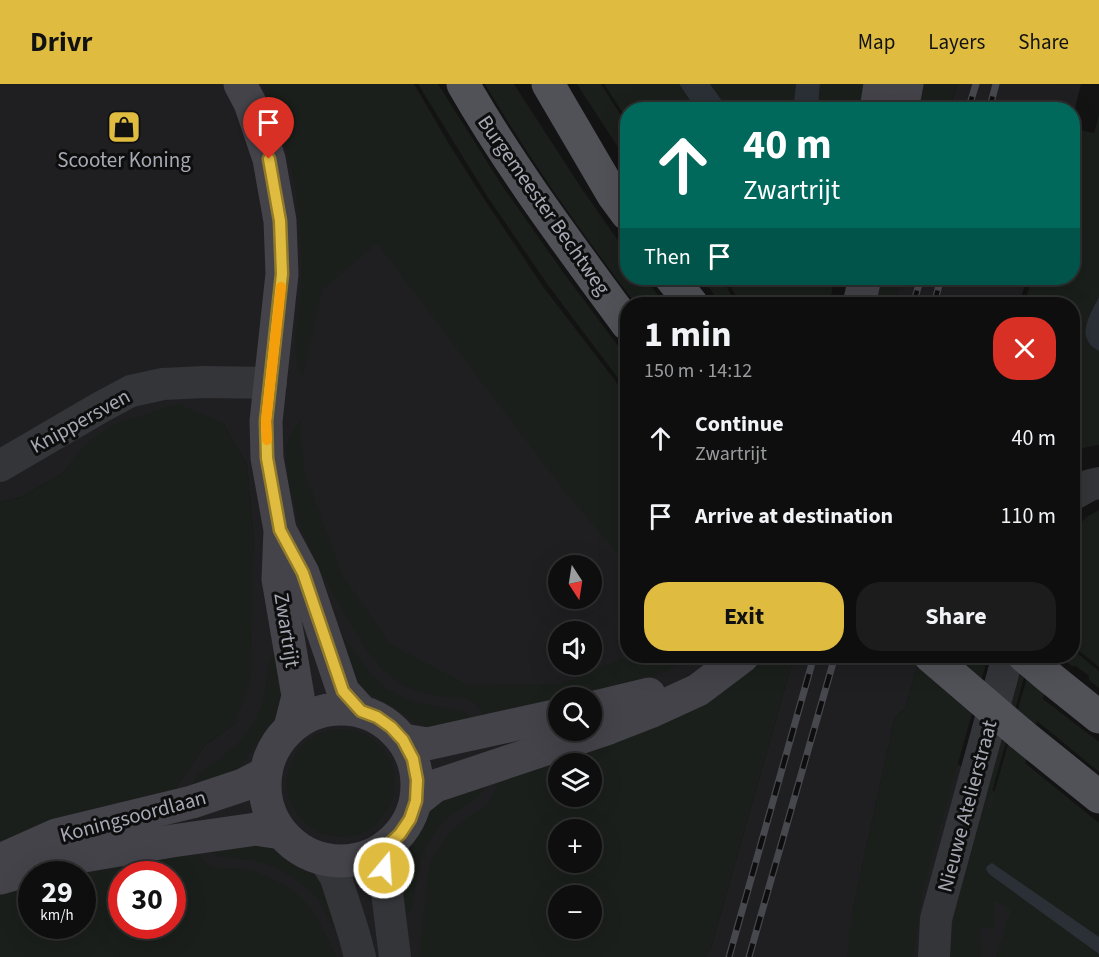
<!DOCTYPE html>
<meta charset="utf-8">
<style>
:root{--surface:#0e0e0f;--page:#1c1c1d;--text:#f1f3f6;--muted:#9b9c9e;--line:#2e2e2f;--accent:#dfbc40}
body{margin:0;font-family:"Source Sans 3",sans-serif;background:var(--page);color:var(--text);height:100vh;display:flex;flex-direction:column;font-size:22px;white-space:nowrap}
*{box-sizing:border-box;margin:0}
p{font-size:20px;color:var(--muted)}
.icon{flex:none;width:33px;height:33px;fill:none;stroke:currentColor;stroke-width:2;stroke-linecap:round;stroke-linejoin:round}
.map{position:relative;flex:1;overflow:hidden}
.side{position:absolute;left:620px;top:213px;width:460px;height:366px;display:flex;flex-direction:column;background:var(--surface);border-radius:24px;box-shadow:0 6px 24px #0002,0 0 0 2px var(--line)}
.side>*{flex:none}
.guide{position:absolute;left:620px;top:18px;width:460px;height:183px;border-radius:24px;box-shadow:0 6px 24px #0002,0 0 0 2px var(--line);background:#00695c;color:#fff;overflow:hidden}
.needle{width:39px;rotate:168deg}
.fabs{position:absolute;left:548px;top:471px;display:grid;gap:12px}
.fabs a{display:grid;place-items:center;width:54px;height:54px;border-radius:50%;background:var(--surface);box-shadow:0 6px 24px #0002,0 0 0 2px var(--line);font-size:30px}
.speed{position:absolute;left:18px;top:777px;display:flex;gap:12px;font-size:30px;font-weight:700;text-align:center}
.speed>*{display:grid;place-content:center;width:78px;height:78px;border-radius:50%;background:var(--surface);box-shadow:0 6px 24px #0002,0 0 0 2px var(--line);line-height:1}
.speed small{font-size:15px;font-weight:400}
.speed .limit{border:9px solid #d22;background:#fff;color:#111}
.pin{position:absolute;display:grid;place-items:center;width:51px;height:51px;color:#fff;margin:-62px -26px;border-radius:50% 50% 50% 0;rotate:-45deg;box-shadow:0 0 6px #0007}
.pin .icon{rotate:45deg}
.me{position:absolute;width:66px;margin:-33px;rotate:18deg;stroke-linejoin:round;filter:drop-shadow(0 0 4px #0008)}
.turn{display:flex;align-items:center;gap:21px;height:126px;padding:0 24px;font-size:27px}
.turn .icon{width:78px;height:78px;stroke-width:2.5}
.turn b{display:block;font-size:42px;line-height:51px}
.then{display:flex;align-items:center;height:57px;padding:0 24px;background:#0003;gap:12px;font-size:22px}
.round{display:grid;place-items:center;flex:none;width:63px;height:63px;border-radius:24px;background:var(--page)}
.summary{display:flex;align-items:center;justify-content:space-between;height:102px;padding:0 24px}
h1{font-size:36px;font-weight:700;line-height:45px}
.button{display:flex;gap:12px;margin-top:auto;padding:12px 24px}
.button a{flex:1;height:69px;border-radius:24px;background:var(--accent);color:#111;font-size:24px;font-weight:700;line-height:69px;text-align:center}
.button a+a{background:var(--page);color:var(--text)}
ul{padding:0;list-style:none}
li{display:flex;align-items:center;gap:18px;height:78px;padding:0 24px}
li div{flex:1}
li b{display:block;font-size:22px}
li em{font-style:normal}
header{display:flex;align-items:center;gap:36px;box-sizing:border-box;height:84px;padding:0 30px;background:var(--accent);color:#111}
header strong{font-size:28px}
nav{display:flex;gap:33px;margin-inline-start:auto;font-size:21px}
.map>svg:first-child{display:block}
.built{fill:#1f1f21;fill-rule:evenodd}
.green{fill:#1a1f1b;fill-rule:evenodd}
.water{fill:#2b3037}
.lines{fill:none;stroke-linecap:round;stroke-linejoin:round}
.street{stroke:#343539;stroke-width:32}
.secondary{stroke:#434349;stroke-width:33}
.primary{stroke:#515158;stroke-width:33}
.rail-casing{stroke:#47484e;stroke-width:7}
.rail{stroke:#0e0e0f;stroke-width:4.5;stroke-dasharray:14;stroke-linecap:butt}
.primary-bridge{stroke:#515158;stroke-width:33}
.route-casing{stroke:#917a2a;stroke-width:15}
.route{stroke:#dfbc40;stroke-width:10}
.slow{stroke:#f59e0b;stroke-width:10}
.labels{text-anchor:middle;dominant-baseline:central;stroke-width:6;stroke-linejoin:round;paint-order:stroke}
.poi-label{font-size:21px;fill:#a6a8b3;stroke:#0e0e0f}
.street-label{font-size:21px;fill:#a6a8b3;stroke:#0e0e0f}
</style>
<header>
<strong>Drivr</strong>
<nav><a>Map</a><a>Layers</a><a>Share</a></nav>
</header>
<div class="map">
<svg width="1099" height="873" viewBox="0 0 1099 873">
<rect width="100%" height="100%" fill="#131314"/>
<g class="built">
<path d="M0,0H296L627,463V572H731L700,873H0L50,739L171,711L205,661L235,640L254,457L247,381L223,339L83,363L63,389L22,413L0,418ZM558,482H591V514H558ZM558,548H591V580H558ZM558,614H591V646H558ZM558,680H591V712H558ZM558,746H591V778H558ZM32,790H82V842H32ZM122,790H172V842H122ZM558,812H591V844H558Z"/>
<polygon points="957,0 1081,0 1073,32 1072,26 949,26"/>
<polygon points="902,194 1027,194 1019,220 894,220"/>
<polygon points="794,572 920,572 905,625 895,633 852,829 908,642 1038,741 1099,873 705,873 711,864"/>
</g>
<g class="green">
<path d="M262,0H414L449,60L484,115L544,204L627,312V480L565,408L377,159L322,206L303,292C288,265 300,235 301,206C302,189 302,172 301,155C299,101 284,49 262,0Z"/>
<polygon points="418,0 438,0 503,103 563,188 627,274 627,306 548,201 487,112"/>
<path d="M485,0H514L580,102L627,169V194H645L665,220H636C582,150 530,76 485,0Z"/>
<polygon points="577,0 601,0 627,41 627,77"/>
<polygon points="604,0 679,0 696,25 627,26 627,35"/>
<polygon points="710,0 796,0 793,25 728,25"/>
<polygon points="820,0 869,0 865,25 818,26"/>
<polygon points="916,0 957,0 949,25 911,26"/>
<polygon points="1099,31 1099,213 1086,243 1094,264 1099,267 1099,361 1087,363 1073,369 1072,220 1024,220 1032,194 1072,194 1073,57 1076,45 1094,49"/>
<polygon points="702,194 722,194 736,220 721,220"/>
<polygon points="726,194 835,194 829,220 760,220 745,216 743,220 740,220"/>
<polygon points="875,194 902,194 894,220 870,220"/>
<polygon points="178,320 223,339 247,381 254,457 251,594 235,640 205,661 171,711 0,762 0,418 22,413 63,389 82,363 114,340"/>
<path d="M300,337L304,386L343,492L390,560L467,601L561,600L628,572H694C663,589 627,609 591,614C580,615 569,614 558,614V624L483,631C478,622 473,618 464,614C440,613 413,610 394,595C371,578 356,549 342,525C316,481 295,440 288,389C287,380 285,370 287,361C289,352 294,344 300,337Z"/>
<polygon points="1099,426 1099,583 1073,562 1072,447 1088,432"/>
<path d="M342,552L344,553L369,588L386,604L406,615L417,619L464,627L472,634C461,637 442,644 431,643C414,641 404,629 390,621C377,613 360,606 352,593C347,584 344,563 342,552Z"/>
<polygon points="1073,566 1099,587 1099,604 1089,596 1089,592 1076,582 1072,582 1058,572 1072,572"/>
<path d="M275,568L284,600L277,630L241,682L234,688L194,704L193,699C199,685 211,681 223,672C234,664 245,654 252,642C258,631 263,620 265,607C268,594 264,578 275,568Z"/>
<path d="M757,572H794L711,864L705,873H419C421,855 423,836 425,818C426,805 426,793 430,781C434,769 442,759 449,749C466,730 496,726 497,697ZM558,680H591V712H558ZM558,746H591V778H558ZM558,812H591V844H558Z"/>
<polygon points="920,572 979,572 977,579 980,580 982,572 988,572 934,765 922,811 913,873 847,873 852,829 895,633 905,625"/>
<polygon points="1025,572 1030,572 987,726 989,727 1033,572 1054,572 1043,615 1099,658 1099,688 1037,637 1025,679 1099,739 1099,873 996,873 1011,826 994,816 994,844 980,843 982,873 949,873 951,850 961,799"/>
<circle cx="341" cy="699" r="54"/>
<path d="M486,700C481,717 461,722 448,734C420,760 417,789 413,824L411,827L404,830L395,806L401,775L405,767L416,752L427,732L435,722L444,713Z"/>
<path d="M232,755L270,761L317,793L324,801L338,847C329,841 323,821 315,812C309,805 301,799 294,794C282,786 269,780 255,777C242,773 220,777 210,768Z"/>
<path d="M198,767C207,791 227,781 246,785C258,787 271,794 281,799C312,816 322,844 337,873H0V807L31,794L32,842H82V790H42ZM122,790H172V842H122Z"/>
</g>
<g class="water">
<polygon points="679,0 710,0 728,25 696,25"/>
<polygon points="796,0 820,0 818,25 793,25"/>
<path d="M1099,213V267C1074,254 1090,231 1099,213Z"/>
<polygon points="992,779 1099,853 1099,870 989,790 986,785 987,782"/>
</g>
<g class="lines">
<g class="street">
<polyline points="0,382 101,323 131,307 163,300 204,298 271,299"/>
<polyline points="1072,411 1090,401 1099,399"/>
<polyline points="386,763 384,784 395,873"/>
<polyline points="325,776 336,794 354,850 360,873"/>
<polyline points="934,873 936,835 1008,572"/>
</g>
<g class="secondary">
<polyline points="240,0 250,19 269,75 280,137 282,190 266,337 267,374 280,446 278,495 298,612 290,644"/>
<polyline points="876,26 880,0"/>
<polyline points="902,26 907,0"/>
<polyline points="859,220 865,194"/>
<polyline points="281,448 303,489 343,607 361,627"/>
<polyline points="591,624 649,610"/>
<circle cx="341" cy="701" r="76"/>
<polyline points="403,656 427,660 558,631"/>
<polyline points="416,717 435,702 609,644 650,628 698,606 743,572"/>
<polyline points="0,776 56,751 192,718 243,701 266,689"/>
<polyline points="0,794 72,774 172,757 256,745 281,749"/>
</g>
<g class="primary">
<path d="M463,0C511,84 570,162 627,240"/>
<polyline points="548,0 613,111 627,130"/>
<polyline points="671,194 692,220"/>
<polyline points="1024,572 1049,593 1099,633"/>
<polyline points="1021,650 1099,713"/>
</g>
<g class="rail-casing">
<g id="rail">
<polyline points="968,26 976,0"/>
<polyline points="989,26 996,0"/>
<polyline points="913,220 921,194"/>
<polyline points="934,220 941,194"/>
<polyline points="729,873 814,572"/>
<polyline points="749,873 835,572"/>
</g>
</g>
<use href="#rail" class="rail"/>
<polyline class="primary-bridge" points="930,572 1021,650"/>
</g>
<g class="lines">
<g class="route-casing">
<polyline id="route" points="269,75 280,137 282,190 266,337 267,374 280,446 303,489 343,607 361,627 377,633 391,643 403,656 413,675 417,696 416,717 410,735 400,750 386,763 384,784"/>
</g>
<use href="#route" class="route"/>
<polyline class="slow" points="267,356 266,337 281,203"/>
</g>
<defs>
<g id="shop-square" transform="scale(1.725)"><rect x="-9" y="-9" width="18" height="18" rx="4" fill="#dfbc40" stroke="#0e0e0f"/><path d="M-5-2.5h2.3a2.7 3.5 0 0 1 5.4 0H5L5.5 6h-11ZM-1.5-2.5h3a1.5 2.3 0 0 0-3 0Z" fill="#111"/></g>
</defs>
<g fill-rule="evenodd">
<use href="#shop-square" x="124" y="43"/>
</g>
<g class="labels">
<g class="poi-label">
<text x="124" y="76">Scooter Koning</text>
</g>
<g class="street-label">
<text transform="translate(544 121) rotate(55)">Burgemeester Bechtweg</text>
<text transform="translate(80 337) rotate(-29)">Knippersven</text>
<text transform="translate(287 546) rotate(81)">Zwartrijt</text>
<text transform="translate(967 722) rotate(-75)">Nieuwe Atelierstraat</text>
<text transform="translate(133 732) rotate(-15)">Koningsoordlaan</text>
</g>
</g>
</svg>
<div class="fabs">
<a><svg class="needle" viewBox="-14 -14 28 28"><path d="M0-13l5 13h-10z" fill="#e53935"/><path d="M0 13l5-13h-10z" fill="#9b9c9e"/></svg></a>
<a><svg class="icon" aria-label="sound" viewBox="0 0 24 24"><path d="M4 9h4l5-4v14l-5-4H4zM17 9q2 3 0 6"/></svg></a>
<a><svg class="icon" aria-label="search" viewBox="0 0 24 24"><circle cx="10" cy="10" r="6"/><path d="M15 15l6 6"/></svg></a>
<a><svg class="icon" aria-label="layers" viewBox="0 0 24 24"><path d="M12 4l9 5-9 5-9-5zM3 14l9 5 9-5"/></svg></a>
<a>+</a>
<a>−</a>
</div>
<div class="speed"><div>29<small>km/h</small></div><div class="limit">30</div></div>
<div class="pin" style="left:269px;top:75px;background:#d93025"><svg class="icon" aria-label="arrive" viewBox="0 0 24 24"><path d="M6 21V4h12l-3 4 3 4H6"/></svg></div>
<svg class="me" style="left:384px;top:784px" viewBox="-20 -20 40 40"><circle r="17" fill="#dfbc40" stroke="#fff" stroke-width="3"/><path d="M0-11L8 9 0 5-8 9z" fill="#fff"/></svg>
<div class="guide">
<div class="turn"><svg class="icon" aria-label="ahead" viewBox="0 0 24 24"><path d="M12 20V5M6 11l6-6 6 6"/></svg><div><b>40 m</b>Zwartrijt</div></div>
<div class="then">Then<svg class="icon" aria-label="arrive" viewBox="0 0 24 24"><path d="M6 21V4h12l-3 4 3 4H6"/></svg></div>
</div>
<section class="side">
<div class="summary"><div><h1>1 min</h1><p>150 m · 14:12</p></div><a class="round" style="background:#d93025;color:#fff"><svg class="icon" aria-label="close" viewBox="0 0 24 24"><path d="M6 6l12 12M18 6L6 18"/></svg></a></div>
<ul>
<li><svg class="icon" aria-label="ahead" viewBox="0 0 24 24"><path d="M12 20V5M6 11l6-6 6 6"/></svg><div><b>Continue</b><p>Zwartrijt</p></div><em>40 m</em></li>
<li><svg class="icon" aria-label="arrive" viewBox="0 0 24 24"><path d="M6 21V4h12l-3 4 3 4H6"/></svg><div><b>Arrive at destination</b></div><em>110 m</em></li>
</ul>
<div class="button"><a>Exit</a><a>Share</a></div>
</section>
</div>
